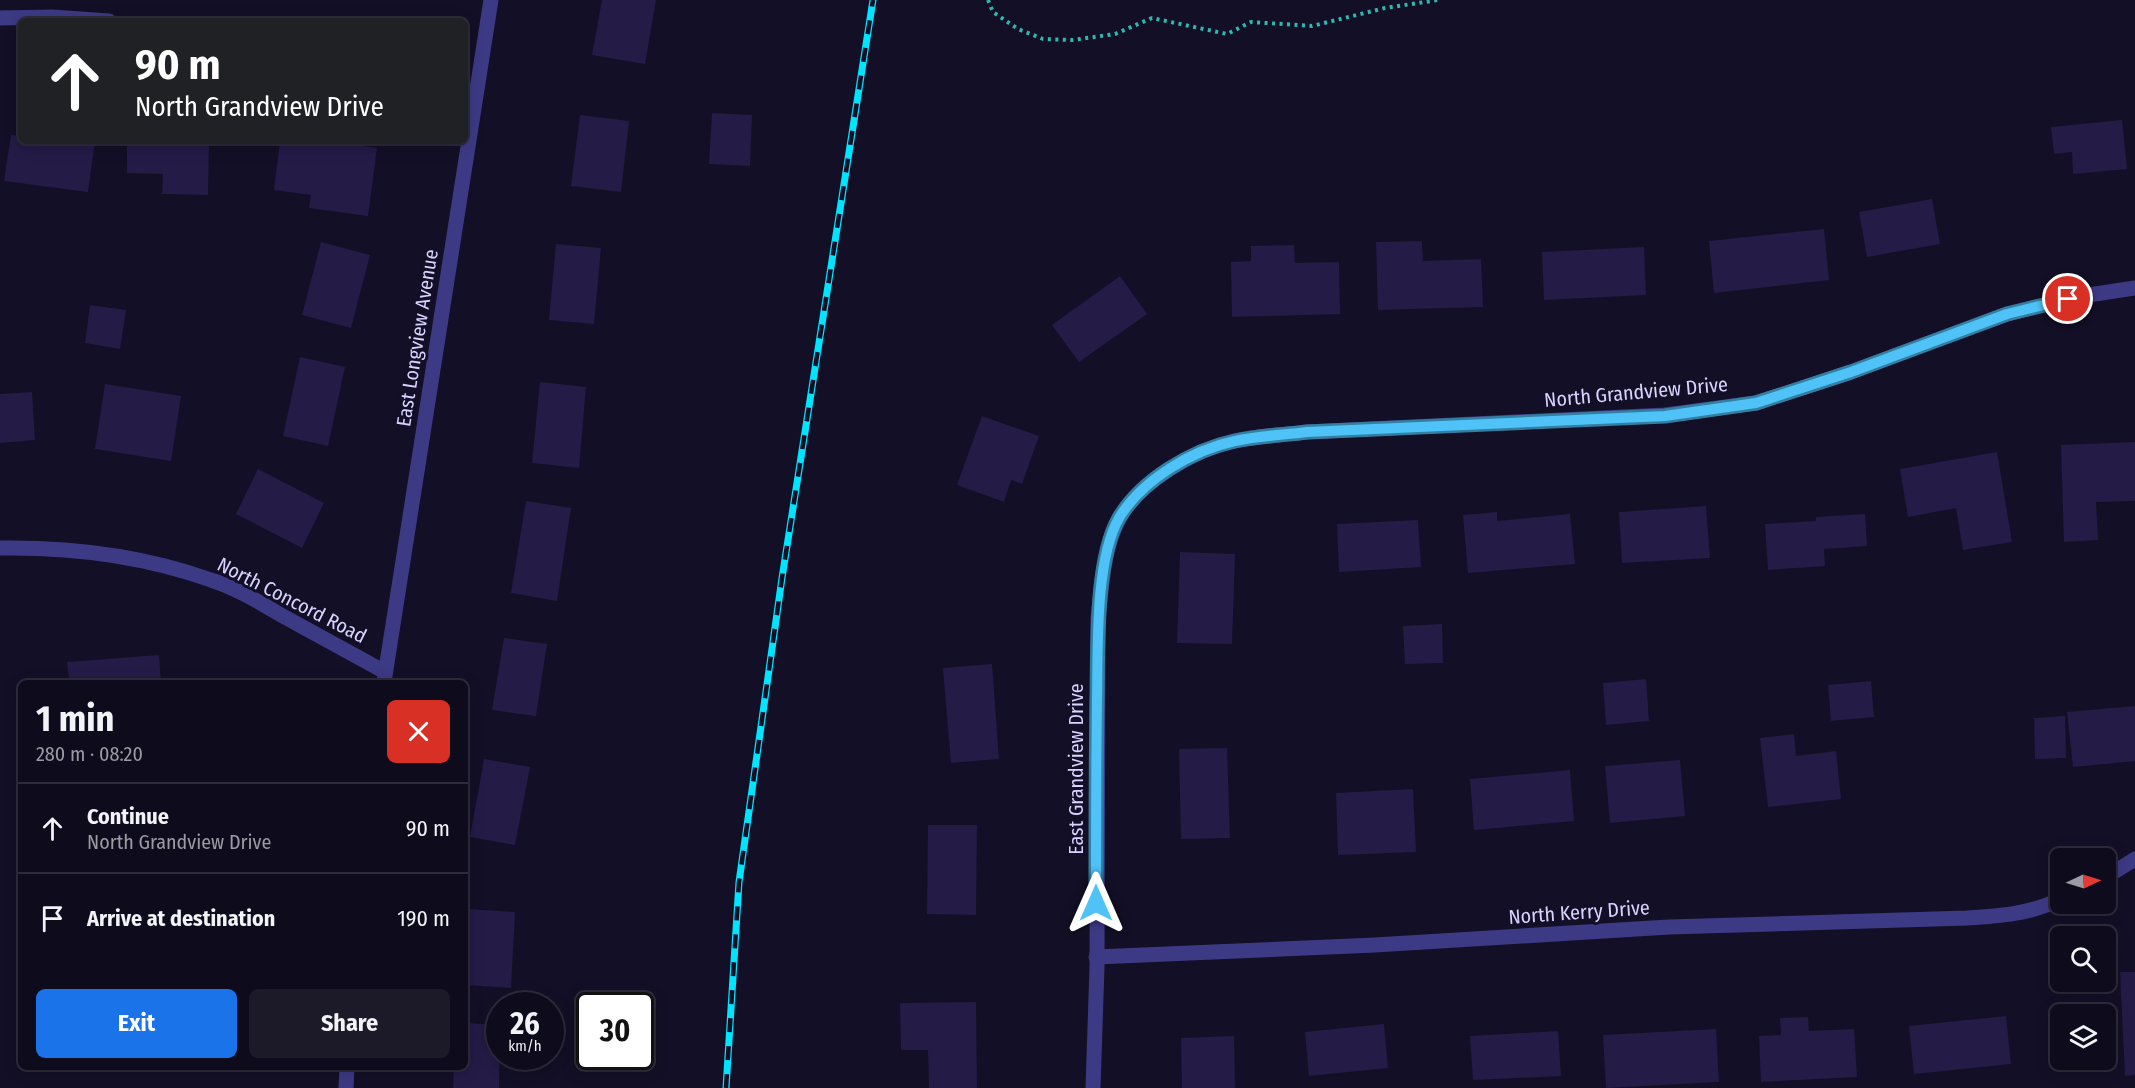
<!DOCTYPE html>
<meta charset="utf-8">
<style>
:root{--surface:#0e0b1c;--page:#1c1929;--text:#f1f3f6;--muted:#9b9ba3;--line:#2e2b3b;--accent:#1a73e8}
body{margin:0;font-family:"Fira Sans Condensed",sans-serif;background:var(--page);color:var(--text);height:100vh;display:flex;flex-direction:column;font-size:22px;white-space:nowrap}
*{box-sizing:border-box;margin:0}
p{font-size:20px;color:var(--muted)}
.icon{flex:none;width:33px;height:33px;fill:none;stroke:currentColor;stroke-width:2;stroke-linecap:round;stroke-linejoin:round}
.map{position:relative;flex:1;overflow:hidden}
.side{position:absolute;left:18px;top:680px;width:450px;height:390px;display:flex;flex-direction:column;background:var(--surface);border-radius:9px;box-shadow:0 3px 15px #0003,0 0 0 2px var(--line)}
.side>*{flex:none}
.top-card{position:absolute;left:18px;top:18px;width:450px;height:126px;border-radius:9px;box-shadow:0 3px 15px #0003,0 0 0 2px var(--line);background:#202124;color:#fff;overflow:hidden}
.needle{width:39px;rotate:86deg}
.fabs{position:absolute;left:2050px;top:848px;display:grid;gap:12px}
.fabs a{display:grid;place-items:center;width:66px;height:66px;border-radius:9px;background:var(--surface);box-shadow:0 3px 15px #0003,0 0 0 2px var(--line);font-size:30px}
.speed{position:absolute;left:486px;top:992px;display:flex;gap:12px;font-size:30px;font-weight:700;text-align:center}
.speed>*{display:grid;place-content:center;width:78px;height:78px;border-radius:50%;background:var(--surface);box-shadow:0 3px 15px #0003,0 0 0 2px var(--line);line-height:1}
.speed small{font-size:15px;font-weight:400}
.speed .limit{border:3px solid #111;border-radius:9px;background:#fff;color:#111}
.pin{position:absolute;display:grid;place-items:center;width:51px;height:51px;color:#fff;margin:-26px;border:3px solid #fff;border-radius:50%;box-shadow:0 2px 6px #0007}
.me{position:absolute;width:66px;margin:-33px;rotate:0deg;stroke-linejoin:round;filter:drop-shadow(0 0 4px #0008)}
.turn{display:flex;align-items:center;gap:21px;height:126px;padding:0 18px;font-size:27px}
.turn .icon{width:78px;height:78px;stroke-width:2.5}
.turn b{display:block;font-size:42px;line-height:51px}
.round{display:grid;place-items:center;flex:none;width:63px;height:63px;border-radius:9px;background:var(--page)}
.summary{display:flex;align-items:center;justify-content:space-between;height:102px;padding:0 18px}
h1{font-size:36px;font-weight:700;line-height:45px}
.cta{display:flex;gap:12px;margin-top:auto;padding:12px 18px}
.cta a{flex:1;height:69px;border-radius:9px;background:var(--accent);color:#fff;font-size:24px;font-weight:700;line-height:69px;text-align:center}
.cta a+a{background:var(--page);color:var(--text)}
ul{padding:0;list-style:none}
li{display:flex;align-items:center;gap:18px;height:90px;padding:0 18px;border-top:2px solid var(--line)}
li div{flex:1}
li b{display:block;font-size:22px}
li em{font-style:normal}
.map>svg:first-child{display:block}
.building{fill:#241b47}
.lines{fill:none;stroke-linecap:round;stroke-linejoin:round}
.path{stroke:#2fb8b0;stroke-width:4;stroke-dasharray:3 4.5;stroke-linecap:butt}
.minor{stroke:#3d3a85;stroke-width:15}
.rail-casing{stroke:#00e5ff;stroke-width:7}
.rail{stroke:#130f26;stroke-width:4.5;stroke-dasharray:14;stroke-linecap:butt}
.route-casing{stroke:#337fa1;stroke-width:15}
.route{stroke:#4fc3f7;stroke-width:10}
.labels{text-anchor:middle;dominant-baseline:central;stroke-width:6;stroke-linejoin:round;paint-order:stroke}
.street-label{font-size:20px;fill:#d9d4ff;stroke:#130f26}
</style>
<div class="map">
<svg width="2135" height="1088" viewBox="0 0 2135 1088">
<rect width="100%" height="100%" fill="#130f26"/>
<g class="building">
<polygon points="602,0 656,0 645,64 592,55"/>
<polygon points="712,113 752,115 750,166 709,164"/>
<polygon points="580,115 629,121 621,192 571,186"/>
<polygon points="2122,120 2127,169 2073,174 2072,152 2054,154 2051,127"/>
<polygon points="11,135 21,136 21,141 95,141 88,192 4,181"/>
<polygon points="127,141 209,141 208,195 162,194 163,174 127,173"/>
<polygon points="280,141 329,141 377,148 368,216 309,208 311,195 274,190"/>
<polygon points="1932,199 1940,244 1867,257 1859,212"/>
<polygon points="1824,229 1829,280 1714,293 1709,241"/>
<polygon points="1422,241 1423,261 1481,259 1483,307 1378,310 1376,242"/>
<polygon points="321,242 370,255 351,328 302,315"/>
<polygon points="556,244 601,248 594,324 549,320"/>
<polygon points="1294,245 1295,263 1339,262 1340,314 1232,317 1231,262 1251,261 1251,246"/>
<polygon points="1644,247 1646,295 1544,300 1542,252"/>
<polygon points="1120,276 1147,314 1079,362 1052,325"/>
<polygon points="90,305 126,310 120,349 85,343"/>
<polygon points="300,357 345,367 328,446 283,436"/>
<polygon points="540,382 586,387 579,468 532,463"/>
<polygon points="105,384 181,396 171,461 95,449"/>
<polygon points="32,392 35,440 0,443 0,394"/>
<polygon points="982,416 1039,436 1022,484 1011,480 1004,502 957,485"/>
<polygon points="2135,442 2135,501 2096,502 2098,540 2064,542 2061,445"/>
<polygon points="1997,452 2012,542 1963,550 1956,508 1908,517 1900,469"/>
<polygon points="258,469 324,503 302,548 236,514"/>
<polygon points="526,501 571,508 557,601 511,593"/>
<polygon points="1706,506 1710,558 1622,563 1619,512"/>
<polygon points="1497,512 1497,521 1570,514 1575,564 1468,573 1463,515"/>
<polygon points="1865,514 1867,546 1824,549 1825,566 1768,570 1765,524 1816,521 1816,517"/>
<polygon points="1418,520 1421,567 1339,572 1337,524"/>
<polygon points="1180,552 1235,554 1232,644 1177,643"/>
<polygon points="1442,624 1443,663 1405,664 1403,626"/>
<polygon points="504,638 547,644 536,716 492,710"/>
<polygon points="159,655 161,682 69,682 67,662"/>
<polygon points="992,664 999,759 951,763 943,668"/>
<polygon points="1646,679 1649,721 1606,725 1603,683"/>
<polygon points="1871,681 1874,717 1831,721 1828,685"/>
<polygon points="2135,706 2135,761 2073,767 2067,712"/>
<polygon points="2065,716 2066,758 2035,759 2034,718"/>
<polygon points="1794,734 1796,756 1836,751 1841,799 1768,807 1760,738"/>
<polygon points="1227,748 1230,838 1181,839 1179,749"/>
<polygon points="484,759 530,767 515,845 470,837"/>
<polygon points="1680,760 1685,816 1610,823 1605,766"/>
<polygon points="1570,770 1574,821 1474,830 1470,779"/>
<polygon points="1413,789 1416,852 1338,855 1336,793"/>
<polygon points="928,825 977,825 976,915 927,914"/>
<polygon points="467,909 515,912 511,988 465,985"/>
<polygon points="2120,972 2135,972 2135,1075 2125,1076"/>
<polygon points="976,1002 977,1088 929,1088 928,1050 901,1050 900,1003"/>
<polygon points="2006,1016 2011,1064 1914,1074 1909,1026"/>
<polygon points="1808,1017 1809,1031 1854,1029 1857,1077 1761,1082 1759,1036 1781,1035 1780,1018"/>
<polygon points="465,1023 500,1025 499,1088 453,1088 454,1066 465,1066"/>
<polygon points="1384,1024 1388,1068 1309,1076 1305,1032"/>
<polygon points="1716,1029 1719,1082 1606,1088 1603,1035"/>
<polygon points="1558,1031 1561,1076 1473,1080 1470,1036"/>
<polygon points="1234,1036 1235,1088 1182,1088 1181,1038"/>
</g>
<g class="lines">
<polyline class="path" points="988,0 993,12 1018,29 1043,39 1073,40 1115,34 1152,18 1227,34 1251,22 1312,26 1385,8 1438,0"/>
<g class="minor">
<polyline points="0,18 52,17 109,21"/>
<path d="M0,548C71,547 144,556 211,580C236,588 259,602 281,615C316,634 350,653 385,672"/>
<polyline points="384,682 491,0"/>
<polyline points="2106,877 2135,859"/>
<path d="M1096,957L1375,945L1669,927L1967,918C2000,916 2030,914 2061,899"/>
<polyline points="346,1088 347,1066"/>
<path d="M1093,1088L1097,967L1098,618C1102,585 1103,549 1119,519C1138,482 1194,450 1234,441C1258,436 1283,435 1307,432L1665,415L1756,403L1851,372L2007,314L2082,296L2135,288"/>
</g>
<g class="rail-casing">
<polyline id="rail" points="726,1088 739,882 782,578 873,0"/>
</g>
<use href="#rail" class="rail"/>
</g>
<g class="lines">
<g class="route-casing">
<path id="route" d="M1096,903C1096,835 1096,766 1097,698C1098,648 1095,560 1119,518C1142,480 1192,450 1235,441C1258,436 1283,435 1307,432L1665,416L1756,403L1851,372L2007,314L2068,299"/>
</g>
<use href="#route" class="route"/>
</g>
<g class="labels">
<g class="street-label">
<text transform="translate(417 338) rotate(-81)">East Longview Avenue</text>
<text transform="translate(1636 392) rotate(-5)">North Grandview Drive</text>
<text transform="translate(292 600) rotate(27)">North Concord Road</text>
<text transform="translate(1076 769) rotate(-90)">East Grandview Drive</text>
<text transform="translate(1579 912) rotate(-4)">North Kerry Drive</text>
</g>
</g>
</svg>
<div class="fabs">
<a><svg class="needle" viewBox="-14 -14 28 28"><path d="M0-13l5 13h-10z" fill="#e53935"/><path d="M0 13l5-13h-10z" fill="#9b9ba3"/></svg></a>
<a><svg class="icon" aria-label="search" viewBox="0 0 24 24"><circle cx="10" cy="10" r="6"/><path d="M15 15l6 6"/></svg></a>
<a><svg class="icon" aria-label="layers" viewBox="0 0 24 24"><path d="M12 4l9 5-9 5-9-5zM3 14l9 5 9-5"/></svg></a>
</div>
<div class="speed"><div>26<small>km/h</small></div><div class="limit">30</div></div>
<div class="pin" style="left:2068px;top:299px;background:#d93025"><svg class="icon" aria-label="arrive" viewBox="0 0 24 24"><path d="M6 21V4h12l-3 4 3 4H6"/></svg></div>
<svg class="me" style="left:1096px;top:903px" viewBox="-20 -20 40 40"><path d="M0-17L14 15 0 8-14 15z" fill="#4fc3f7" stroke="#fff" stroke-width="4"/></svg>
<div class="top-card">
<div class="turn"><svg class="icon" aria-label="ahead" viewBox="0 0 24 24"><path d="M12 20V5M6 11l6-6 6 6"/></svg><div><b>90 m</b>North Grandview Drive</div></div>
</div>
<section class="side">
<div class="summary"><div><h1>1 min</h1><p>280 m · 08:20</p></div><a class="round" style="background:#d93025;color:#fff"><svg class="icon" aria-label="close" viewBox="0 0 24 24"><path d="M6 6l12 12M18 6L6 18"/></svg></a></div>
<ul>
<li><svg class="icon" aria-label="ahead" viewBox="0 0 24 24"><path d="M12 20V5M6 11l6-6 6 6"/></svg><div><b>Continue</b><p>North Grandview Drive</p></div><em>90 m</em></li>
<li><svg class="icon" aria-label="arrive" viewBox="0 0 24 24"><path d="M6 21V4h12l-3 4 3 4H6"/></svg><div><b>Arrive at destination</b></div><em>190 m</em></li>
</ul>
<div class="cta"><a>Exit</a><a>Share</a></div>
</section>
</div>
